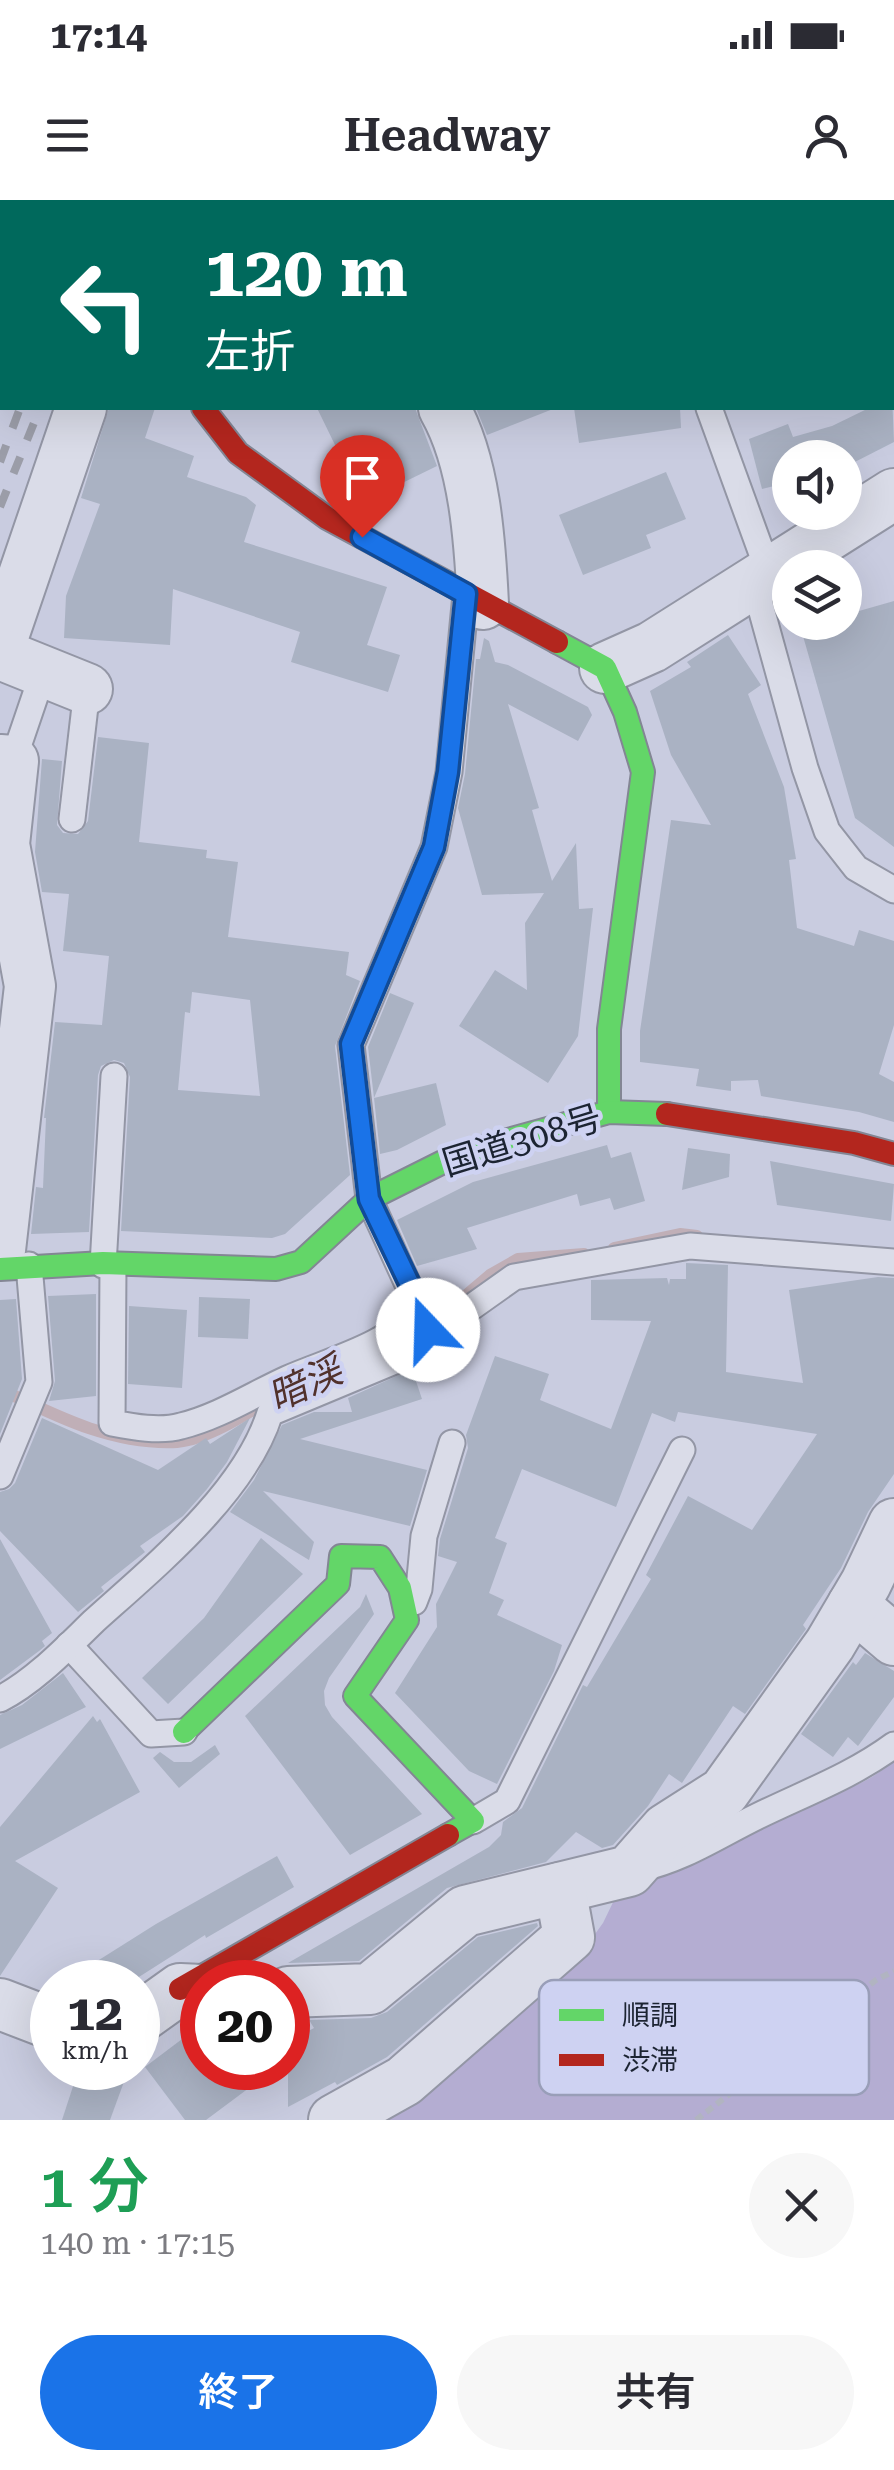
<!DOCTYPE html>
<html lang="ja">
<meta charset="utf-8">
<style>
:root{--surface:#fff;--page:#f7f7f7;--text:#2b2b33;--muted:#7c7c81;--accent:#1a73e8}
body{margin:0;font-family:"Roboto Serif","Noto Sans JP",serif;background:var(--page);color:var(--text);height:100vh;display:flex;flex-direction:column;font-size:38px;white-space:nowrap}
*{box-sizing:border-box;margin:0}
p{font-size:32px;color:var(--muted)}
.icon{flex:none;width:55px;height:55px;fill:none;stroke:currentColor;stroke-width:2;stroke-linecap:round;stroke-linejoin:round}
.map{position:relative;height:1920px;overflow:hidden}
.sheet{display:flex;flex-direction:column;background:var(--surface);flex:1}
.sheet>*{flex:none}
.hud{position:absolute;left:0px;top:0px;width:895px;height:210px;box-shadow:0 10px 40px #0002;background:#00695c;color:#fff;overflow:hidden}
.fabs{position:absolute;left:772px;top:240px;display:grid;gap:20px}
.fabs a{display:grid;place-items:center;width:90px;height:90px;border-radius:50%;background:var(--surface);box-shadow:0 10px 40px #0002;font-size:50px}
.speed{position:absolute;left:30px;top:1760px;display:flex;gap:20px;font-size:50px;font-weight:700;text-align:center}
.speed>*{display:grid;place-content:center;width:130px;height:130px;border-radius:50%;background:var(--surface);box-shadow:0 10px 40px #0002;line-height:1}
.speed small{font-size:25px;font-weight:400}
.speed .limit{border:15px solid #d22;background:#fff;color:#111}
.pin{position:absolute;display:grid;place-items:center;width:85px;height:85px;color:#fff;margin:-102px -42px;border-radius:50% 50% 50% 0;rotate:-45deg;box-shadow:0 0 10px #0007}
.pin .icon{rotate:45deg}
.me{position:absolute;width:110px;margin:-55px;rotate:339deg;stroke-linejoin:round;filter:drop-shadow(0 0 8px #0008)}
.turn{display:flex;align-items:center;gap:35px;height:210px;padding:0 40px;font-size:45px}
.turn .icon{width:130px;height:130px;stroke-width:2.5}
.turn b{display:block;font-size:70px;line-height:85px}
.round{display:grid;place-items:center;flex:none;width:105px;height:105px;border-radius:52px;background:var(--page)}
.head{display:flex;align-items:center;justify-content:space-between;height:170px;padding:0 40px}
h1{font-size:60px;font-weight:600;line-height:75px;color:#1e9e55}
.primary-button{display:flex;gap:20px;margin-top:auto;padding:20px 40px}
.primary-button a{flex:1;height:115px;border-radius:60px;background:var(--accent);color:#fff;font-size:40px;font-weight:600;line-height:115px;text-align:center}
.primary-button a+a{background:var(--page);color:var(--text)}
.status{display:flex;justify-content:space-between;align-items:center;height:70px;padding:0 50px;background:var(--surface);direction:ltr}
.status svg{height:28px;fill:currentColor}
header{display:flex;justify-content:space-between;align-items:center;height:130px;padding:0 40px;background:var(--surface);font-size:45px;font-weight:600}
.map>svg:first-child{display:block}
.green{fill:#b4add2}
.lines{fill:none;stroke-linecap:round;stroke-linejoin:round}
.stream{stroke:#c0afb7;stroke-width:12}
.building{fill:#aab2c3;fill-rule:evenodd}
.lane-casing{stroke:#9396a5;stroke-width:29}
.street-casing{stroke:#9396a5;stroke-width:54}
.fast-casing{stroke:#838694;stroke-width:26}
.jam-casing{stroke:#838694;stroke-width:26}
.path{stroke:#b1b4c1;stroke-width:6;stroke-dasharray:8 5;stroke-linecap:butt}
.lane{stroke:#dadce8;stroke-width:25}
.street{stroke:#dadce8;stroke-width:50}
.fast{stroke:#63d668;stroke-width:22}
.jam{stroke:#b3261e;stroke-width:22}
.rail{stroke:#9b9da8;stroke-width:8;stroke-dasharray:18 18;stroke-linecap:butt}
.route-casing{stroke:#114b97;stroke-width:25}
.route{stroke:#1a73e8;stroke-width:18}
.labels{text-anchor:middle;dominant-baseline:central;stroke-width:9;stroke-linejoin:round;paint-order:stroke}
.street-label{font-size:35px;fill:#1c2432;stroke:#ced2f2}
.water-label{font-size:38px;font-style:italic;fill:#51312c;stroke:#ced2f2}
.key{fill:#ced2f2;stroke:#999eb8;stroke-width:2.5}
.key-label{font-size:28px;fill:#1c2432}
</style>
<div class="status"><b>17:14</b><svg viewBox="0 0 49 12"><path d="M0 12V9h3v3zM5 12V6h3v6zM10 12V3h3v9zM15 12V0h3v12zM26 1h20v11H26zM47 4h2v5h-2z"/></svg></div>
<header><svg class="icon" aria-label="menu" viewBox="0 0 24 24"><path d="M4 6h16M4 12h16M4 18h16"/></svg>Headway<svg class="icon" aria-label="person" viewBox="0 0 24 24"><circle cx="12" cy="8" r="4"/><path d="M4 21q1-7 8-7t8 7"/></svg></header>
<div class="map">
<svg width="894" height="1920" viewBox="0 0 894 1920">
<rect width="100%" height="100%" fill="#c9cce0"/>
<path class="green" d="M894,1561V1920H365L590,1741L603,1723L619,1690C687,1669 747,1634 812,1604C845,1589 864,1586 894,1561Z"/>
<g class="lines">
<g class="stream">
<polyline points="333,2 356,0"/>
<polyline points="614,1048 680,1034 697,1036"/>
<polyline points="451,1108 490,1075 518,1059 584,1054"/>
<path d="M0,1189C56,1216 112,1245 177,1242C206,1240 245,1215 269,1200"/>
</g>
</g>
<g class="building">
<polygon points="892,195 894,242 845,267 845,258 790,258 790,282 762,289 749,239 788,224 793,237 832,226 869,208 892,208"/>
<polygon points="109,208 155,208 145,238 194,256 187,277 246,297 256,305 244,342 387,387 367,445 400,455 388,492 291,462 300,432 173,389 170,445 64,438 66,396 100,304 81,298"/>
<polygon points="317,208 415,208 437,266 392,288 384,272 355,286"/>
<polygon points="476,208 552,208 553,209 487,235"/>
<polygon points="574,208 680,208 681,228 579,243"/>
<polygon points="666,272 686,319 646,335 651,348 583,375 559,315"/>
<polygon points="894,401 894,647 855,618 799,422 845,422 845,415"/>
<polygon points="728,435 761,485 748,494 784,587 796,659 789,660 797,728 854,746 859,730 894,741 894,825 879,874 894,882 894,922 859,912 761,896 758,880 731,881 731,891 696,886 699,869 640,862 640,831 671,620 711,625 671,555 650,491 691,467 687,462"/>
<polygon points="484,438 489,441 495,462 508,465 588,507 592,515 578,541 508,504 539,608 532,610 552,681 576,643 579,709 593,708 578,836 548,883 459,826 495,770 527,790 525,723 544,693 482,695 458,608 465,574 476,459 480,459"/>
<path d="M98,537L149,543L139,642L207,650L206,658L238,662L228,737L349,752L346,775L360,781L335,846L350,975L285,1034L272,1038L121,1031L130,877L124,863L114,860L101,866L98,875L89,1032L31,1034L36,987L43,988L46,918H44L55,822L102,825L109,756L63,751L69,694L42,692L35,652L42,559L62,561L57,625L63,633L78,634L88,621ZM192,792L250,800L260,896L178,890L185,812L190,813Z"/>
<polygon points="390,793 414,803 374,898 368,847"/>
<polygon points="436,883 446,925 397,950 380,954 374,898"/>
<polygon points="607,945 611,958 631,952 645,1001 614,1010 610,998 580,1006 577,994 467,1028 477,1049 417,1066 397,1020 473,982"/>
<polygon points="688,948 730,954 729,977 682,990"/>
<polygon points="770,961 894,984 891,1021 777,1005"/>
<polygon points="686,1063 728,1065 726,1172 803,1183 789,1090 878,1077 894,1078 894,1274 868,1312 841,1368 803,1425 806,1429 745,1514 733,1506 682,1583 669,1574 648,1606 613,1645 602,1648 576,1632 546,1662 447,1688 359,1761 288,1763 489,1647 501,1635 503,1622 522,1608 583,1485 587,1487 651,1379 646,1375 688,1296 752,1330 817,1234 678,1212 675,1222 652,1213 616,1307 522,1269 495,1338 507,1343 489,1393 504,1400 497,1415 562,1445 554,1471 497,1584 469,1571 395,1493 437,1427 436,1404 457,1362 438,1356 440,1339 468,1248 466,1235 495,1156 549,1174 540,1200 611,1229 651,1121 591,1120 591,1080 667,1078 669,1085 670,1079 686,1079"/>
<polygon points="96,1094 96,1196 49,1201 55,1181 48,1096"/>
<polygon points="199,1097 250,1099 248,1139 198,1137"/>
<polygon points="16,1099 22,1179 0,1234 0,1100"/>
<polygon points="129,1106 187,1110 182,1188 128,1184"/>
<polygon points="412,1169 422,1199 300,1239 427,1270 410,1326 263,1291 314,1342 309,1360 230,1312 254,1280 282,1225 314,1212 352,1212 348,1198"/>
<polygon points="42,1218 158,1270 206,1238 210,1244 250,1218 227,1262 207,1289 183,1316 140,1346 145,1352 101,1387 104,1391 78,1412 0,1331 0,1292 9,1289 15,1283"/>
<polygon points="261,1338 303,1374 168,1504 142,1478 204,1418"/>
<polygon points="0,1339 52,1433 42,1441 45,1446 39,1451 0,1480"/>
<polygon points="366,1394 374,1414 329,1478 324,1491 325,1505 332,1517 422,1614 350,1655 245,1516 360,1407"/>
<polygon points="865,1453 894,1471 894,1497 858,1546 848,1537 833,1557 801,1534 853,1462 856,1465"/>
<polygon points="63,1473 86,1507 0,1549 0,1515 22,1505"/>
<polygon points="93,1516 97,1522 100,1519 140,1592 15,1661 58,1688 0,1776 0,1627"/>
<polygon points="215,1545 220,1554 179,1588 153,1558 160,1552 174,1562 191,1562"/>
<polygon points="277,1656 294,1687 206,1738 205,1735 131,1782 64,1782 156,1724"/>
<polygon points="537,1723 538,1726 387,1857 337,1885 335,1882 288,1907 288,1842 314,1828 309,1820 371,1818 387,1812 478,1737"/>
<polygon points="202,1824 202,1868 276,1868 206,1920 185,1920 145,1867"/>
<polygon points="79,1868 129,1868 110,1920 62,1920"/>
</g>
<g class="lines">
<g class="lane-casing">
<g id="lane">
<polyline points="642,0 643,2"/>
<polyline points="70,2 71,0"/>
<polyline points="861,2 865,0"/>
<polyline points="709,208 769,373"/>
<polyline points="754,383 805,568 827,631 856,668 894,690"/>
<polyline points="13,561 44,470"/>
<polyline points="72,619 87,489"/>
<polyline points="103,1065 114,876"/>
<path d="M113,1065L112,1223C133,1227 160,1232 181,1226C218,1217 252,1195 287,1179C333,1159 386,1147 421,1108"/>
<polyline points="432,1137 369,999 351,845 434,647 449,572 466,394"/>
<polyline points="0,1276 39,1182 29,1065"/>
<polyline points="414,1402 419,1389 424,1336 452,1243"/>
<polyline points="69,1445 151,1534 184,1532"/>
<path d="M0,1499C35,1481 66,1448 94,1421C155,1366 245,1293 270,1213L397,1160L514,1077L690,1046L894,1062"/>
<polyline points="473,1621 507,1601 682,1250"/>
<path d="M639,1669C684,1659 717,1636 758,1616C805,1593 852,1576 894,1545"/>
</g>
</g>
<g class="street-casing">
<g id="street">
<polyline points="806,0 808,2"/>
<polyline points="154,2 155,0"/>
<polyline points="892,88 894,89"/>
<polyline points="0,120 2,119"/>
<path d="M444,208C475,262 480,342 483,404"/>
<polyline points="0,445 81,208"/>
<polyline points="0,454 87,489"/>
<polyline points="605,468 652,447 894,294"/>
<polyline points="0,560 13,561 4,644 30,786 0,1050"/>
<polyline points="853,1405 894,1440"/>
<polyline points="288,1792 370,1789 465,1711 629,1671 666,1629 724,1592 830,1444 866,1383 894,1324"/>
<polyline points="0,1804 52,1824"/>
<polyline points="138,1819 180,1789 202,1790"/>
<polyline points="334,1920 404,1881 569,1737 560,1688"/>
</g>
</g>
<g class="fast-casing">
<g id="fast">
<polyline points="557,442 605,468 625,512 643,572 609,829 609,912"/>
<polyline points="0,1069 103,1063 276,1069 301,1062 369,999 461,953 609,912 667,914"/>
<polyline points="184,1532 338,1384 341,1356 380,1357 400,1388 407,1420 355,1496 473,1621 448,1635"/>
</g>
</g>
<g class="jam-casing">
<g id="jam">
<polyline points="203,208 238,253 327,318 557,442"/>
<polyline points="667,914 854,943 894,954"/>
<polyline points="180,1789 448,1635"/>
</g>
</g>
<polyline class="path" points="696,1920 876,1780 894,1771"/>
<use href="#lane" class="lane"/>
<use href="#street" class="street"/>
<use href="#fast" class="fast"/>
<use href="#jam" class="jam"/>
<g class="rail">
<polyline points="94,2 95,0"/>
<polyline points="117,2 118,0"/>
<polyline points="0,262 20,208"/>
<polyline points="0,307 40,208"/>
</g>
</g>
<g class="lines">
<g class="route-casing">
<polyline id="route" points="362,337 466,394 448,572 434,647 351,844 369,999 421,1108 428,1130"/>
</g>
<use href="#route" class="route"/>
</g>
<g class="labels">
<g class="street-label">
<text transform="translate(522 941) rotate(-17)">国道308号</text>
</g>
<g class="water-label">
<text transform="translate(305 1184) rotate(-25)">暗渓</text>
</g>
</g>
<rect x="539" y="1780" width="330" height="115" rx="15" class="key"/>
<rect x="559" y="1809" width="45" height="12" fill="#63d668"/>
<rect x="559" y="1854" width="45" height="12" fill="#b3261e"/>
<g class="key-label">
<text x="622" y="1825">順調</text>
<text x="622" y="1870">渋滞</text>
</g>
</svg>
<div class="fabs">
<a><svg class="icon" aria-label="sound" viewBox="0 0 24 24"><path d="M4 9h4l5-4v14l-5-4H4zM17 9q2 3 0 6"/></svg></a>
<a><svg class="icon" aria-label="layers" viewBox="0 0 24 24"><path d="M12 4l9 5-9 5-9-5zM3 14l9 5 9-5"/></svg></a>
</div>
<div class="speed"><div>12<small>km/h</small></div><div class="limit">20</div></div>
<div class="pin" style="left:362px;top:337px;background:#d93025"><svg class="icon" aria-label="arrive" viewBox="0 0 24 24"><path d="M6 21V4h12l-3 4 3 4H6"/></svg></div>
<svg class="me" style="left:428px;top:1130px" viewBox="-20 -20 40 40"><circle r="19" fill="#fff"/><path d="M0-13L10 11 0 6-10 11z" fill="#1a73e8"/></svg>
<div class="hud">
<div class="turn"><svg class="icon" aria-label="left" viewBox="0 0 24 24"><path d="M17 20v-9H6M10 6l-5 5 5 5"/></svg><div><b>120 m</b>左折</div></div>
</div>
</div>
<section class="sheet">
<div class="head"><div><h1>1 分</h1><p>140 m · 17:15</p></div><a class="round"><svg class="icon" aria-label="close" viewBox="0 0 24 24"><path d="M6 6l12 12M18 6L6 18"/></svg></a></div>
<div class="primary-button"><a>終了</a><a>共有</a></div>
</section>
